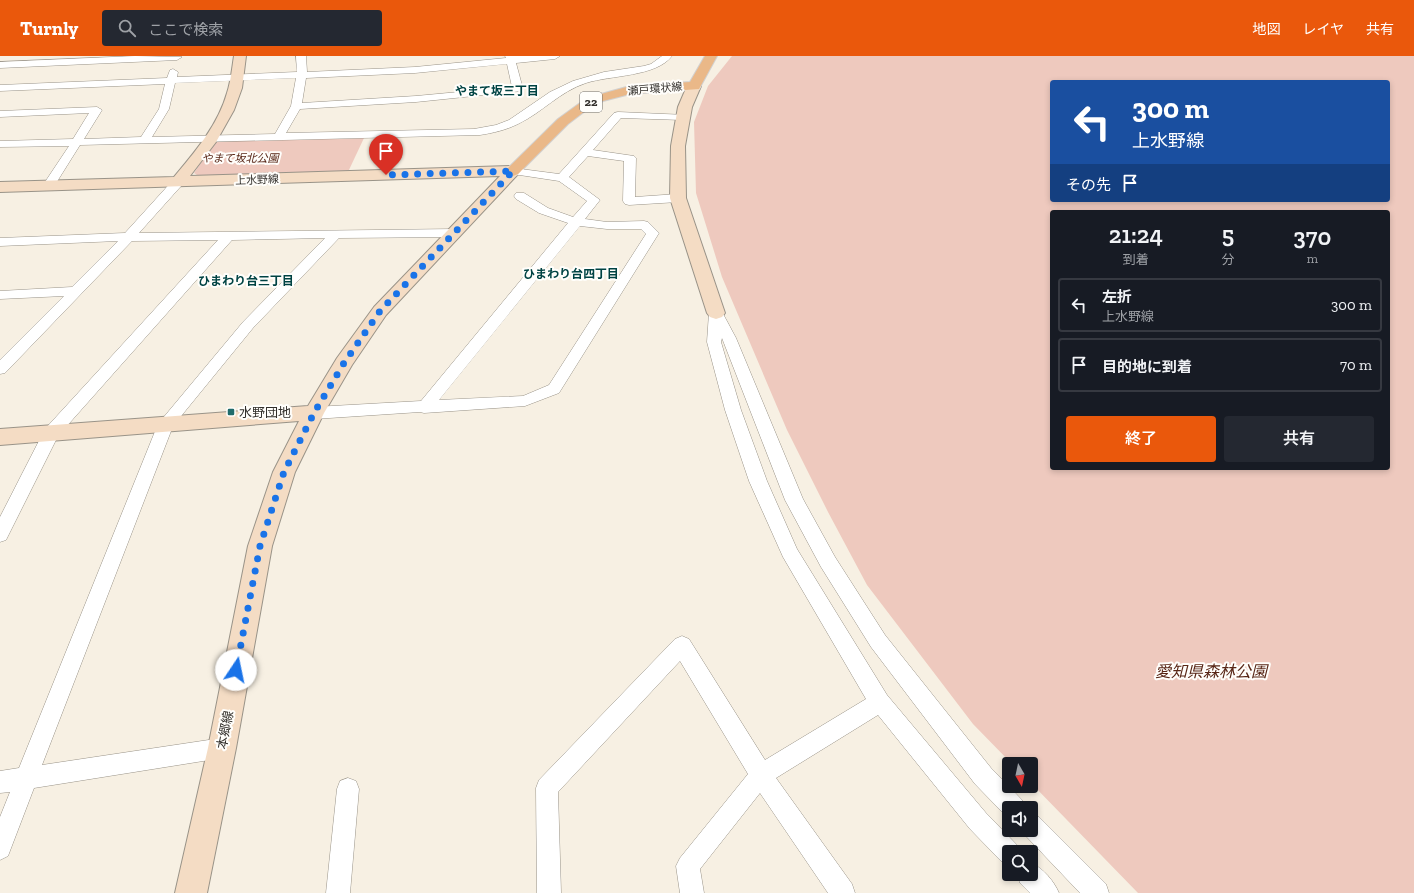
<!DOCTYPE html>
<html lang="ja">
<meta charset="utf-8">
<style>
:root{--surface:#171b24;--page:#242831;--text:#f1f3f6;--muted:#9ea1a6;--line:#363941;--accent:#ea580c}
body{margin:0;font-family:"Zilla Slab","Noto Sans JP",serif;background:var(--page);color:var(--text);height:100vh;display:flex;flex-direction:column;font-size:15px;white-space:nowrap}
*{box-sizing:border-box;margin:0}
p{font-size:13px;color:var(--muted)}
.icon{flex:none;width:22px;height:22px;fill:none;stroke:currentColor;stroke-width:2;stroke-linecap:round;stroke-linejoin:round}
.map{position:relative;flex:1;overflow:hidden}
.sheet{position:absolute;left:1050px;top:154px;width:340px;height:260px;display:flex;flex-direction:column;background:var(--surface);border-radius:4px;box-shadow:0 2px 6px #0003}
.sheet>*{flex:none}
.banner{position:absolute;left:1050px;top:24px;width:340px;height:122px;border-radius:4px;box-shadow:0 2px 6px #0003;background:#1a4fa0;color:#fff;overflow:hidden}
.needle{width:26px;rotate:171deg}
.tools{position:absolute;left:1002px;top:701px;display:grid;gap:8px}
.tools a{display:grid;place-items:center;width:36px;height:36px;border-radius:4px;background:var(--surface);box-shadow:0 2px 6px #0003;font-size:20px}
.pin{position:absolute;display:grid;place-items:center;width:34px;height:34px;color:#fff;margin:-41px -17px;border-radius:50% 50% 50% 0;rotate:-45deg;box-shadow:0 0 4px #0007}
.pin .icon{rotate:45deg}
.me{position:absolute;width:44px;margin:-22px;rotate:11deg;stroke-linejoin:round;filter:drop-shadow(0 0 3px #0008)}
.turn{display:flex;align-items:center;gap:14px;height:84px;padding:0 16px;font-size:18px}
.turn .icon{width:52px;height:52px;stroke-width:2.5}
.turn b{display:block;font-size:28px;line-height:34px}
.then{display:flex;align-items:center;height:38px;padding:0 16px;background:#0003;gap:8px;font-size:15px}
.eta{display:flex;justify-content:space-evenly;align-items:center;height:68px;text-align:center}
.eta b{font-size:24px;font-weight:600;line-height:28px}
.primary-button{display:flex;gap:8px;margin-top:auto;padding:8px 16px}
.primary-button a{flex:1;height:46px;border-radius:4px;background:var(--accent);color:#fff;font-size:16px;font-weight:600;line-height:46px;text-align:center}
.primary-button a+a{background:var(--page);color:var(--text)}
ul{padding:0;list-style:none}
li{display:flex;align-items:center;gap:12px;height:54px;margin:0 8px 6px;padding:0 8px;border:2px solid var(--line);border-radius:4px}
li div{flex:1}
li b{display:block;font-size:15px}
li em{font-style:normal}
header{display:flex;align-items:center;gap:24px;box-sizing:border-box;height:56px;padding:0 20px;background:var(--accent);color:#fff}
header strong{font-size:19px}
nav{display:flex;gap:22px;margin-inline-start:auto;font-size:14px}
.search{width:280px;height:36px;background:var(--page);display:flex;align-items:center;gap:10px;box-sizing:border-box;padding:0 14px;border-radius:4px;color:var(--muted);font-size:15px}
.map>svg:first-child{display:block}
.green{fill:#eec9be;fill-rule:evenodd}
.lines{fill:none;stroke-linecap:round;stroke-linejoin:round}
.street-casing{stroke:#999388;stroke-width:1}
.secondary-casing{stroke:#999388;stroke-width:2}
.primary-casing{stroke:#d2d1d0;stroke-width:2}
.street{fill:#fff;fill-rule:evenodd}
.secondary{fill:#f4dcc4;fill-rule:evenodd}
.primary{fill:#eab888;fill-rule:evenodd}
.route{stroke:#1a73e8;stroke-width:7;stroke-dasharray:0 12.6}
.poi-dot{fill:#1f6b6b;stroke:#fffefb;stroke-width:1.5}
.labels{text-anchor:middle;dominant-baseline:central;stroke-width:4;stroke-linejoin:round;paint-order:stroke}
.far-street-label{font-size:11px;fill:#312e2a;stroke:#fffefb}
.far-park-label{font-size:11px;font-style:italic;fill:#582616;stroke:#fffefb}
.far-neighbourhood-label{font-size:12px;font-weight:bold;fill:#004343;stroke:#fffefb}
.shield{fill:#fffefb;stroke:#6f6c69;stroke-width:1}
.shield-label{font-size:12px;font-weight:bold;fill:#312e2a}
.poi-label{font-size:13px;fill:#312e2a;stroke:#fffefb;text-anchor:start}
.street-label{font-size:13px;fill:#312e2a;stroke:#fffefb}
.near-park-label{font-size:16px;font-style:italic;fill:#582616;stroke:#fffefb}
</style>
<header>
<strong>Turnly</strong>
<div class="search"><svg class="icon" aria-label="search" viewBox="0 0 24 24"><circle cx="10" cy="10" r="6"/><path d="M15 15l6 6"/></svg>ここで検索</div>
<nav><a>地図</a><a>レイヤ</a><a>共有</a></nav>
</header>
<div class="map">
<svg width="1414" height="837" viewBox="0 0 1414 837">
<rect width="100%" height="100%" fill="#f7f0e3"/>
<g class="green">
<path d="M732,0H1414V837H1138L1031,727V708H1012L973,668L867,529L828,456L787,374L722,221L696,137L694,66L708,30ZM1052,26H1388V144H1052ZM1052,156H1388V412H1052Z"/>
<polygon points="364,82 348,116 200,121 194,117 214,87 220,85"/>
</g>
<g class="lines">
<g class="street-casing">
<g id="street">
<polygon points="135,0 182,1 177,4 0,12 0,6"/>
<path d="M296,0H306L307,16L415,11L506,2L505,0H560L555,3L516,7L523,33L522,35L416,46L300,53L286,77L474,73L496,69L509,64L550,36L573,25L604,16L644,10L651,8L662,0H672C656,21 611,19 586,27C559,36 543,56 518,68C506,74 493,77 480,79L80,89L53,132H45L43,129L69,90L0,91V85L73,83L89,57L0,61V55L97,51L102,54L84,83L141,81L159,53L165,28L0,35V29L167,22L170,14L173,13L178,16L177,21L297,16ZM507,8L512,31L416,40L302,47L306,22L415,17ZM296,22L291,50L275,78L152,81L169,53L175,27Z"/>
<path d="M618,56L687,59L688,61L687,63L683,64L621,62L593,94L634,100L636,102L635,141L678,138L682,139L684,142L682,145L678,146L629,149L625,148L623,145L624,105L588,100L569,121L600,144L585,163L607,166L644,165L648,166L659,177L559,337L525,350L424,357L420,356L314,363L308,361L306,357L308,353L314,351L421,345L568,167L539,157L516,143L514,140L516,137H524L548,152L573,161L587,145L559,125L513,118L509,117L507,115L509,113L513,112L559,118L614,57ZM580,170L607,173H641L646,178L549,329L523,340L439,344Z"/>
<polygon points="178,122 182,123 184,126 182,129 139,177 455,173 459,174 461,177 459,180 455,181 339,182 253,272 173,370 42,709 222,682 230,685 233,692 230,699 222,702 34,732 8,800 0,804 0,761 10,736 0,737 0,715 19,712 158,368 243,266 325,182 232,184 58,380 6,484 0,486 0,461 45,373 218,184 132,185 5,317 0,318 0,304 64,240 0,243 0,235 72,231 118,185 0,190 0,182 125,177 174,123"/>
<polygon points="716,253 721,254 736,282 803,443 835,501 885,579 991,712 1022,744 1025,752 1009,752 1009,761 1006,760 975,728 871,591 821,511 785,444 722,282 721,286 741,354 767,425 797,493 887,639 986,757 1017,789 1020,796 1009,796 1009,809 1001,805 970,773 878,659 776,722 852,828 855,837 828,837 760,737 700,813 704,837 680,837 676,810 680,802 748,718 680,605 558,736 561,837 537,837 536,732 539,724 675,583 682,580 689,583 765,704 866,643 783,501 749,425 725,354 707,286 709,257 711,254"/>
<polygon points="348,722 356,725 359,733 350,837 326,837 337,733 340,725"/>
<polygon points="1031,757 1039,761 1106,828 1109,837 1080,837 1023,777 1021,774 1031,774"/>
<path d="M1031,807C1043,812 1054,825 1059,837H1030L1020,827L1017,818H1031Z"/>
</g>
</g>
<g class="secondary-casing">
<g id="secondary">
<path d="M234,0H246L242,32L234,54L216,86L190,120L513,110L518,112L521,115L386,259L352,309L324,357L295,416L272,490L236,692L207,837H175L208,692L248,490L273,416L299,365L0,389V373L308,350L337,302L374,251L500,120L0,136V126L174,121C195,96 218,69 227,37C231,25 232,12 234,0Z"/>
<polygon points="694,26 699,27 701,30 692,51 685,90 686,142 725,257 722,261 716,263 710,261 707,257 670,142 671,90 678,51 687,30 689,27"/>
</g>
</g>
<g class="primary-casing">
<polygon id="primary" points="705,0 717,0 699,33 630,38 603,45 589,52 568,68 518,118 513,120 508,118 505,115 558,63 580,47 594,40 630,30 690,26"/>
</g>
<use href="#street" class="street"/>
<use href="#secondary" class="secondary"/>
<use href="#primary" class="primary"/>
</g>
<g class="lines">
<polyline class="route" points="236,614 260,490 284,416 314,357 344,307 380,255 513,115 386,119"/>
</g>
<rect class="poi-dot" x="227" y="352" width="8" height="8" rx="2"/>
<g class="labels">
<g class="far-street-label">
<text transform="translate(655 33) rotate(-5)">瀬戸環状線</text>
<text transform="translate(257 124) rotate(-2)">上水野線</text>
</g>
<g class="far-park-label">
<text x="240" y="102">やまて坂北公園</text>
</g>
<g class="far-neighbourhood-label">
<text x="497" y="35">やまて坂三丁目</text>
<text x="571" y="218">ひまわり台四丁目</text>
<text x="246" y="225">ひまわり台三丁目</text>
</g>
<rect class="shield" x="580" y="36" width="22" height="20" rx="3"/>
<g class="shield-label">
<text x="591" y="46">22</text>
</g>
<g class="poi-label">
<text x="239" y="356">水野団地</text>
</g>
<g class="street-label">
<text transform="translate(225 674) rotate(-79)">本郷線</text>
</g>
<g class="near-park-label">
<text x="1211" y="615">愛知県森林公園</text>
</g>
</g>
</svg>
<div class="tools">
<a><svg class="needle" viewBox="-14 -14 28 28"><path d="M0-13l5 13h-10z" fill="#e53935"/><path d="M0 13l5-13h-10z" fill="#9ea1a6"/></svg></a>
<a><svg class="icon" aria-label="sound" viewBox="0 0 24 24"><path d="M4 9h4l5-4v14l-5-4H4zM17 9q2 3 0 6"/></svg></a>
<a><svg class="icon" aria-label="search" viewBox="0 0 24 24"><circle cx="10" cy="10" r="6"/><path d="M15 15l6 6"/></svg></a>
</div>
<div class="pin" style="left:386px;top:119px;background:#d93025"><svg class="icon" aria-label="arrive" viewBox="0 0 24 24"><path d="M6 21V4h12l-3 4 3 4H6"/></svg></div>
<svg class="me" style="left:236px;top:614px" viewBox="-20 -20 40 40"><circle r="19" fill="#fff"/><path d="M0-13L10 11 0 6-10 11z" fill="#1a73e8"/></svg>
<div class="banner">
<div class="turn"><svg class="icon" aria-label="left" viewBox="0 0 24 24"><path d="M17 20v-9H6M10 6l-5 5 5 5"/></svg><div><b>300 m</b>上水野線</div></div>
<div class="then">その先<svg class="icon" aria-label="arrive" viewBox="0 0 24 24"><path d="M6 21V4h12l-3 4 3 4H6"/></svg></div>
</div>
<section class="sheet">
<div class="eta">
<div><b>21:24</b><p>到着</p></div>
<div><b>5</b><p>分</p></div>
<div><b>370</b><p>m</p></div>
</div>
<ul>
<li><svg class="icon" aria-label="left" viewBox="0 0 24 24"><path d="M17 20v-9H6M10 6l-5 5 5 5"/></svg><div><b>左折</b><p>上水野線</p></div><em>300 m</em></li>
<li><svg class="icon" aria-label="arrive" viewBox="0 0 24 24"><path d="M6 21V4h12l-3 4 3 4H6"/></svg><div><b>目的地に到着</b></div><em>70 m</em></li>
</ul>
<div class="primary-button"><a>終了</a><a>共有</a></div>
</section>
</div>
